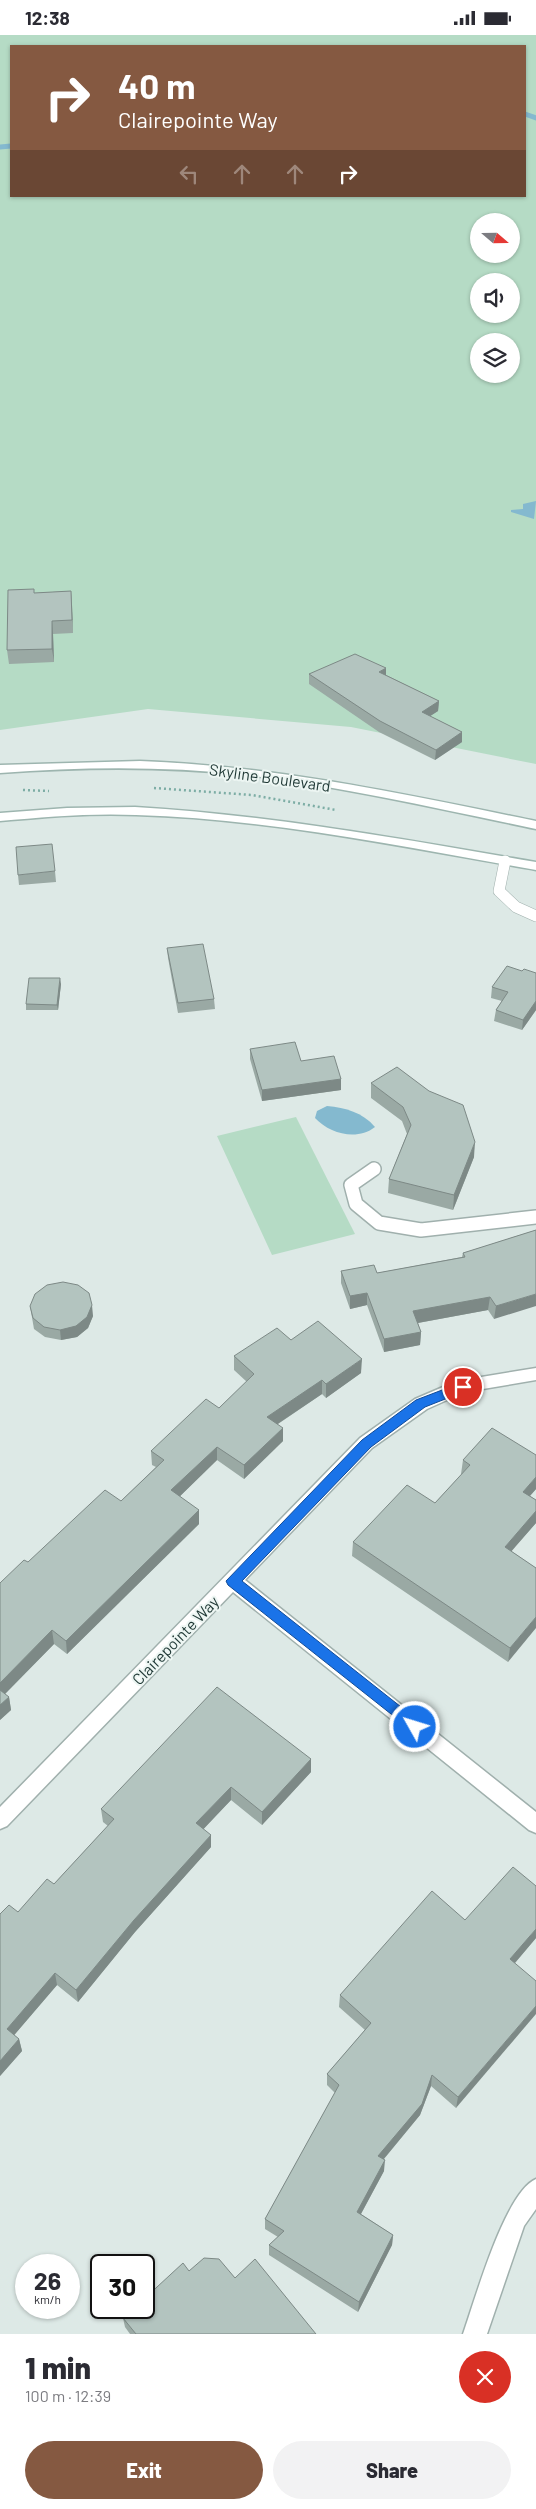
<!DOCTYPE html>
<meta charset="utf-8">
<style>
:root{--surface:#fff;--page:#f2f2f3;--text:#2b2b33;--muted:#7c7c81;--accent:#855941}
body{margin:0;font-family:Barlow,sans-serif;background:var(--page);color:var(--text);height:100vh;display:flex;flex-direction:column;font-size:19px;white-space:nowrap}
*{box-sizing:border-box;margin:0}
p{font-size:16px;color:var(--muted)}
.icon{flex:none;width:28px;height:28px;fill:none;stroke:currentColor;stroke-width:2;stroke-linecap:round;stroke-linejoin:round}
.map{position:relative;height:2299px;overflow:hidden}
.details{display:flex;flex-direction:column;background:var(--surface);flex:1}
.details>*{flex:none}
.top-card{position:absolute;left:10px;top:10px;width:516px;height:152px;border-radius:0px;box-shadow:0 1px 4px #0004;background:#855941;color:#fff;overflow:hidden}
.needle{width:32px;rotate:110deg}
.tools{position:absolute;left:470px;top:178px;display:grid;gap:10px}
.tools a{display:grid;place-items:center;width:50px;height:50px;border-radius:50%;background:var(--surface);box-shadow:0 1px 4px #0004;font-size:25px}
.speed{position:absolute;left:15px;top:2219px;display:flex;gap:10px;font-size:25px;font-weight:700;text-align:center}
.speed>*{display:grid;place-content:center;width:65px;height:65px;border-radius:50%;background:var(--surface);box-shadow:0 1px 4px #0004;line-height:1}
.speed small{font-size:12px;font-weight:400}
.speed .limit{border:2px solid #111;border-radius:8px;background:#fff;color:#111}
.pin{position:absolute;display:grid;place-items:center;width:42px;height:42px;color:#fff;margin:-21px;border:2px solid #fff;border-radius:50%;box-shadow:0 1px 5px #0007}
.me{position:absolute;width:55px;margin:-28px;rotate:309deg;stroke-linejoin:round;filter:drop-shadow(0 0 4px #0008)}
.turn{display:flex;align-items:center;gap:18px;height:105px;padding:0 25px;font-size:22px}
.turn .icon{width:65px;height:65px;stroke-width:2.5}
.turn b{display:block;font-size:35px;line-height:42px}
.lanes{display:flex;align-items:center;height:48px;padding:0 25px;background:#0003;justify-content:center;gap:25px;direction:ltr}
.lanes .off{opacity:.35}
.round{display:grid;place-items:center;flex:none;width:52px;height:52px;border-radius:26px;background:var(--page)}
.headline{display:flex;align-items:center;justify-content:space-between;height:85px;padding:0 25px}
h1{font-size:30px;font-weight:800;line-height:38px}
.button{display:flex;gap:10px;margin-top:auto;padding:10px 25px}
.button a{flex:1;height:58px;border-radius:30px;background:var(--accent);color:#fff;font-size:20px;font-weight:800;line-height:58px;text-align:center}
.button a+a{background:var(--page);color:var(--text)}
.status{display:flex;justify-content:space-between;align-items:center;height:35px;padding:0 25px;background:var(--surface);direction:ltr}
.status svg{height:14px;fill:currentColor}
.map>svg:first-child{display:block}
.green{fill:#b5dbc5;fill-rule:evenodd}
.water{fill:#84b9cf}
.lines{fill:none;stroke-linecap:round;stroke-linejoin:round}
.stream{stroke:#84b9cf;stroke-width:5}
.service-far1-casing{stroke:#a0b0ad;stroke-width:12}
.service-casing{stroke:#a0b0ad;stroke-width:16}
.minor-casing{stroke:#a0b0ad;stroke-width:3}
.secondary-casing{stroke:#9db5af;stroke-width:3}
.path{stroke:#7dada5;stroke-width:2.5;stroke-dasharray:2 3;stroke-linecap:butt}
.service-far1{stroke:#fff;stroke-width:11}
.service{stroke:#fff;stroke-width:13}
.minor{fill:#fff;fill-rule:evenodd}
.secondary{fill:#fff;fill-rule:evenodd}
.wall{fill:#9aa9a4}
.shaded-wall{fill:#7d8986}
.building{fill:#b3c4bf;stroke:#7d8986}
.route{fill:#1a73e8;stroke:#114b97}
.labels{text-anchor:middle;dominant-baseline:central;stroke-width:4;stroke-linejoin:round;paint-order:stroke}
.street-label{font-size:16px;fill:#1f3835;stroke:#edf6f3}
</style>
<div class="status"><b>12:38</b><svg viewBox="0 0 49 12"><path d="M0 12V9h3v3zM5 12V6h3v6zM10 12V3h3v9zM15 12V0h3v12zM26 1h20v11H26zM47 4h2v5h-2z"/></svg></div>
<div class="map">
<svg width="536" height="2299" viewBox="0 0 536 2299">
<rect width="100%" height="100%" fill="#dde9e6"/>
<g class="green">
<path d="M0,0H536V729L351,692L148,674L0,695ZM11,11H525V161H11ZM479,186H511V219H479ZM479,246H511V279H479ZM479,306H511V339H479Z"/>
<polygon points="296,1082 355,1199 272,1220 217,1101"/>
</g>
<g class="water">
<polygon points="536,466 534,484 511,477 511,475 523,474 523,469"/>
<path d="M327,1071C346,1073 362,1077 375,1092C357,1106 330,1099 315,1083L317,1076Z"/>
</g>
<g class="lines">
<g class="stream">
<polyline points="525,79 536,83"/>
<polyline points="0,112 11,111"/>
</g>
<g class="service-far1-casing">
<polyline id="service-far1" points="505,826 499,856 516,872 536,881"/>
</g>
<g class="service-casing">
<polyline id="service" points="374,1134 351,1150 356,1169 379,1188 421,1195 536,1182"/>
</g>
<g class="minor-casing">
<g id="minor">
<polygon points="536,1333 536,1345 465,1357 427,1374 372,1413 245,1545 536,1777 536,1798 529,1795 233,1557 7,1791 0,1794 0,1772 360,1403 415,1364 457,1346"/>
<path d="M536,2144V2174L524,2191L487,2299H463C475,2265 505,2157 536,2144Z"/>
</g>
</g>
<g class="secondary-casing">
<g id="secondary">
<path d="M140,726C275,731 404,759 536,786V794C440,774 344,752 246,740C164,731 82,732 0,738V730Z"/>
<path d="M135,772C270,780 403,804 536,827V835C404,812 271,784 136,780C90,778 45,782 0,786V778L67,773Z"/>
</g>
</g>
<g class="path">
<polyline points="154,753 252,760 336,775"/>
<polyline points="23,755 49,756"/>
</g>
<use href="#service-far1" class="service-far1"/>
<use href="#service" class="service"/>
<use href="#minor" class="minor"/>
<use href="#secondary" class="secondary"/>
</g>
<g class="wall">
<polygon points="71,556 73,598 53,599 54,627 9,629 7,615 34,558"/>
<polygon points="309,639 386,640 439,666 438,676 430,681 462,697 462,707 435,725 379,697 309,649"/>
<polygon points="55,836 56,847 19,850 18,840"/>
<polygon points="167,913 214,964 215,974 178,978 168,923"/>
<polygon points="522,936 536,938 536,975 522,995 494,986 496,975 502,966 491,963 492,952"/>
<polygon points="61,949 58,975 26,975 26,969"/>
<polygon points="250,1014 301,1026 341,1044 341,1055 262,1066 250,1024"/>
<polygon points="371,1048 474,1122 453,1175 388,1158 389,1144 407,1099 402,1086 371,1063"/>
<polygon points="536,1195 494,1284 488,1275 418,1288 421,1297 420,1310 384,1317 367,1270 350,1274 341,1248 341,1236 377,1238 462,1222 463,1218"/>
<polygon points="30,1271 93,1281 88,1293 77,1302 61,1305 45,1302 34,1294"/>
<polygon points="291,1305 361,1338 326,1363 322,1359 278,1389 283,1406 244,1444 217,1425 180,1461 199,1489 67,1619 54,1609 5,1659 9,1662 11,1675 0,1685 28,1527 121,1466 156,1432 152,1430 151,1416 219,1373 247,1347 234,1335 234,1321"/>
<polygon points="463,1425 536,1454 530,1461 536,1465 536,1488 511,1516 536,1533 508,1627 352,1521 353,1507 435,1468 462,1439 461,1439"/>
<polygon points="311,1724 311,1737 262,1790 231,1765 203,1794 211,1812 135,1897 78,1967 57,1950 14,2000 19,2004 22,2016 0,2041 18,1877 54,1849 108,1791 103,1787 101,1774"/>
<polygon points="465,1885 536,1903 515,1928 456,2073 431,2051 420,2080 384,2124 384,2136 361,2179 393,2200 392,2210 358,2277 269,2220 269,2210 278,2202 265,2194 265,2184 335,2058 327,2050 327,2039 365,1995 339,1972 340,1960"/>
<polygon points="189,2236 235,2243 316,2299 130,2299 125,2292 123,2283"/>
</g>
<g class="shaded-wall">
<polygon points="71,556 72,570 73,598 72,585"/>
<polygon points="52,586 53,599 54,627 52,614"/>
<polygon points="386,633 386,643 379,637"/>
<polygon points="439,666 438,676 421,687 422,677"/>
<polygon points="462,697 462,707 435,725 436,715"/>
<polygon points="60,943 61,949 58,975 57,970"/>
<polygon points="536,966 536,975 522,995 523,985"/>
<polygon points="341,1044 341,1055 262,1066 262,1055"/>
<polygon points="475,1107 474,1122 453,1175 454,1160"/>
<polygon points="367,1258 367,1270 350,1274 350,1261"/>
<polygon points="536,1259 536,1271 494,1284 496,1271"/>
<polygon points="490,1262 488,1275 412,1289 413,1276"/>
<polygon points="92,1270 93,1281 88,1293 77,1302 61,1305 60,1295"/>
<polygon points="421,1297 420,1310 384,1317 384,1304"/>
<polygon points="362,1324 361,1338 326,1363 326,1349"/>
<polygon points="322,1345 322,1359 267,1396 267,1382"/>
<polygon points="283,1393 283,1406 244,1444 244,1430"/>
<polygon points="217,1412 217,1425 172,1469 171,1455"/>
<polygon points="536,1442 536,1454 521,1471 523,1457"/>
<polygon points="199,1475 199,1489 67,1619 66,1606"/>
<polygon points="536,1476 536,1488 503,1526 505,1512"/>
<polygon points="536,1582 536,1593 508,1627 510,1613"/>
<polygon points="52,1595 54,1609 0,1664 0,1648"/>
<polygon points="9,1662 11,1675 0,1685 0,1670"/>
<polygon points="311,1724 311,1737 262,1790 262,1777"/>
<polygon points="231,1752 231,1765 197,1801 196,1788"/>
<polygon points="211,1800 211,1812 135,1897 78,1967 76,1955 134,1885"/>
<polygon points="536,1894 536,1903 508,1936 510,1924"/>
<polygon points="55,1938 57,1950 10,2005 7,1994"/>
<polygon points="536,1971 536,1979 456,2073 458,2062"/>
<polygon points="19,2004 22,2016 0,2041 0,2026"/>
<polygon points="432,2040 431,2051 420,2080 377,2132 378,2121"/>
<polygon points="385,2125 384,2136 356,2188 357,2177"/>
<polygon points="393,2200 392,2210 358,2277 359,2267"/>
</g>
<g class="building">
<polygon points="34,554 34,558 71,556 72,585 52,586 52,614 7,615 8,555"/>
<polygon points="355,619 386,633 379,637 439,666 422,677 462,697 436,715 380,686 309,639"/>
<polygon points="52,809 55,836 18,840 16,812"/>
<polygon points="203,909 214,964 178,968 167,913"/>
<polygon points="507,931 522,936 524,934 536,938 536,966 523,985 496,975 508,957 492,952"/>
<polygon points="29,943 60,943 57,970 26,969"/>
<polygon points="295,1007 301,1026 334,1021 341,1044 262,1055 250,1014"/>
<polygon points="397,1032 429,1056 463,1070 475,1107 454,1160 389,1144 411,1090 403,1072 371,1048"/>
<polygon points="536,1195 536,1259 496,1271 490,1262 413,1276 421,1297 384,1304 367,1258 350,1261 341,1236 374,1230 377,1238 465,1222 463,1218"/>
<polygon points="63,1247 78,1250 89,1258 92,1270 87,1282 76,1291 60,1295 44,1292 33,1283 30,1271 35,1259 47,1250"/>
<polygon points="318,1286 362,1324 326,1349 322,1345 267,1382 283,1393 244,1430 217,1412 171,1455 199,1475 66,1606 52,1595 0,1648 0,1548 24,1525 28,1527 105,1455 121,1466 164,1425 151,1416 206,1364 219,1373 254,1339 234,1321 277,1293 291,1305"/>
<polygon points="492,1393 536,1420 536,1442 523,1457 536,1465 536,1476 505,1512 536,1533 536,1582 510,1613 353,1507 407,1450 435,1468 470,1430 463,1425"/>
<polygon points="217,1652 311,1724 262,1777 231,1752 196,1788 211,1800 134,1885 76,1955 55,1938 7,1994 19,2004 0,2026 0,1879 9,1870 18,1877 47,1844 54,1849 114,1784 101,1774"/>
<polygon points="0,1655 9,1662 0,1670"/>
<polygon points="513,1832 536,1851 536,1894 510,1924 536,1946 536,1971 458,2062 432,2040 422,2069 378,2121 385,2125 357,2177 393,2200 359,2267 269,2210 284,2196 265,2184 339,2050 327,2039 371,1988 340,1960 432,1856 465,1885"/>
<polygon points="204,2223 219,2224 235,2243 255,2224 316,2299 136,2299 123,2283 134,2272 144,2272 144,2264 183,2228 189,2236"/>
</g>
<polygon class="route" points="463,1347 468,1348 470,1352 468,1355 425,1372 371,1412 242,1546 420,1687 422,1692 420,1697 415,1698 228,1550 226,1546 362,1405 416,1365"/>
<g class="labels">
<g class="street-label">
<text transform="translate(270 742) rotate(8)">Skyline Boulevard</text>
<text transform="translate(175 1605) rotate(-46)">Clairepointe Way</text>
</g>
</g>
</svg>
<div class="tools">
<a><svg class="needle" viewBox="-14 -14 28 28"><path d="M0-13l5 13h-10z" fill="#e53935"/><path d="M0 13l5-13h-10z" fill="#7c7c81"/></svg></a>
<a><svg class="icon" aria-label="sound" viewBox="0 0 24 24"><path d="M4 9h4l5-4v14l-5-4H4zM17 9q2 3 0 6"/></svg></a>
<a><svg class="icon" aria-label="layers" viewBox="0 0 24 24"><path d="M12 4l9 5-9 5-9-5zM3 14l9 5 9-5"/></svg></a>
</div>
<div class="speed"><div>26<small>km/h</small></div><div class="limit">30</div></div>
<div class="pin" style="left:463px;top:1352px;background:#d93025"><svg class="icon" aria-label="arrive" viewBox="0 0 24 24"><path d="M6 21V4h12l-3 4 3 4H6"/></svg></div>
<svg class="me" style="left:415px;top:1692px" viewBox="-20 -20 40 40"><circle r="17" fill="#1a73e8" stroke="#fff" stroke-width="3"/><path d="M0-11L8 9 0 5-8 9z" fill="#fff"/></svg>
<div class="top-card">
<div class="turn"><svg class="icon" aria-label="right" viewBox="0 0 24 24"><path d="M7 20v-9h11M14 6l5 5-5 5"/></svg><div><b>40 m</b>Clairepointe Way</div></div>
<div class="lanes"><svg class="icon off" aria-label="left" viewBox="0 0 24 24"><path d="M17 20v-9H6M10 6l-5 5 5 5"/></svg><svg class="icon off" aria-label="ahead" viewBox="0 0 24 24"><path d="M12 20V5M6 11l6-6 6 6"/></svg><svg class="icon off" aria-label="ahead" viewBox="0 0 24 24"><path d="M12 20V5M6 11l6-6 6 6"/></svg><svg class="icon" aria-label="right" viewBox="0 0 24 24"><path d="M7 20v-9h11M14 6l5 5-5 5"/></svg></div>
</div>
</div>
<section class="details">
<div class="headline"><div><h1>1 min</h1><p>100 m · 12:39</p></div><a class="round" style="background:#d93025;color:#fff"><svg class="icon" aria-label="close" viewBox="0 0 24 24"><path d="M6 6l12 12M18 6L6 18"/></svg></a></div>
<div class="button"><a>Exit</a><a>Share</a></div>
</section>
